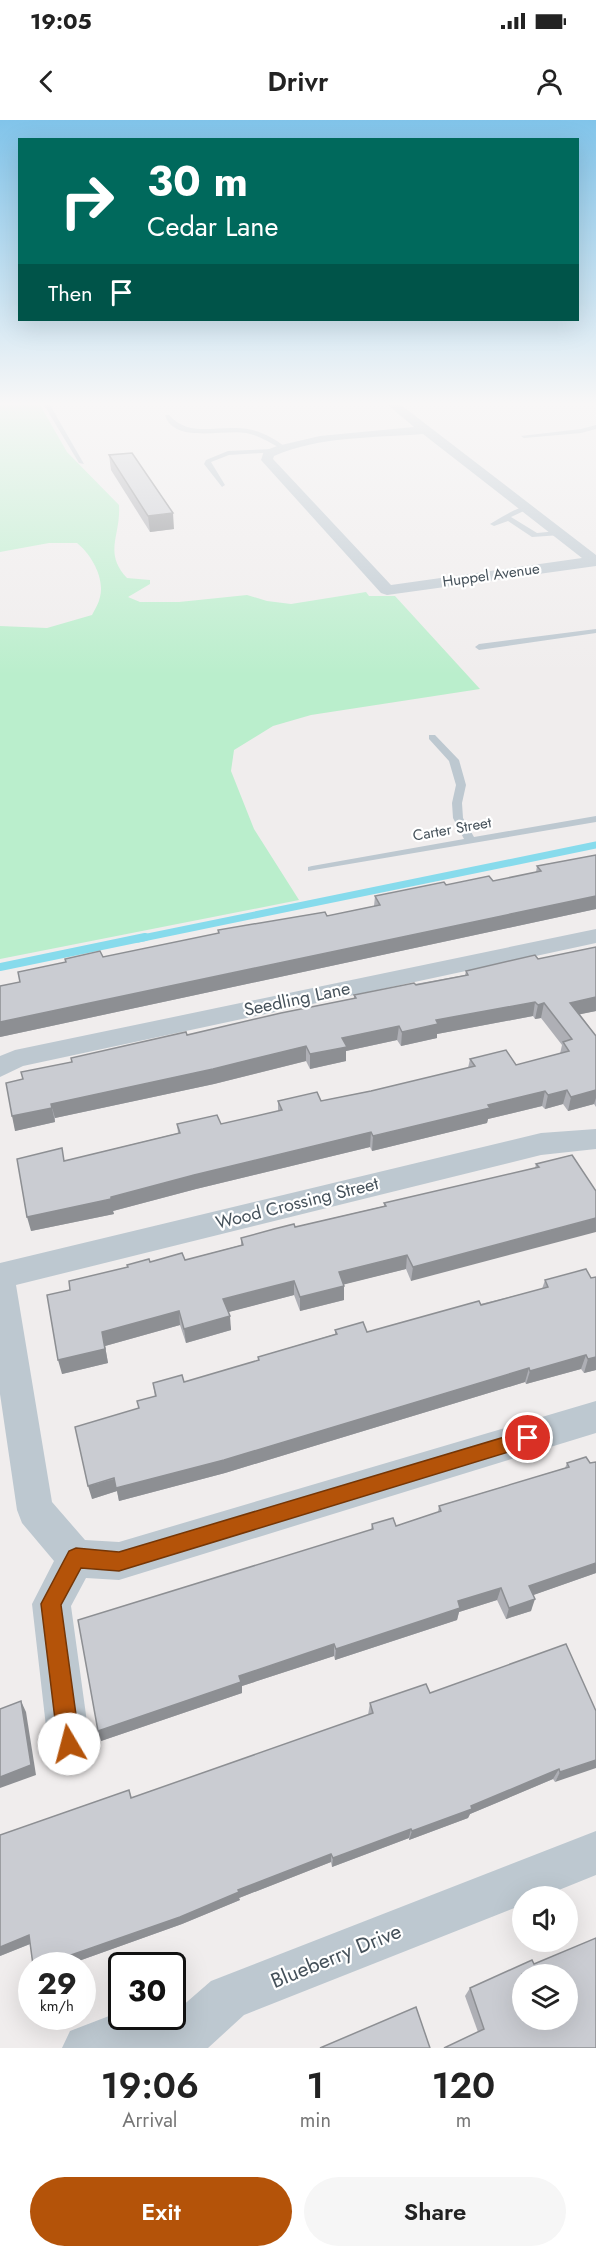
<!DOCTYPE html>
<style>
:root{--surface:#fff;--page:#f6f6f6;--text:#222;--muted:#767676;--accent:#b45309}
body{margin:0;font-family:Jost,sans-serif;background:var(--page);color:var(--text);height:100vh;display:flex;flex-direction:column;font-size:22px;white-space:nowrap}
*{box-sizing:border-box;margin:0}
p{font-size:20px;color:var(--muted)}
.icon{flex:none;width:33px;height:33px;fill:none;stroke:currentColor;stroke-width:2;stroke-linecap:round;stroke-linejoin:round}
.map{position:relative;height:1928px;overflow:hidden}
.sheet{display:flex;flex-direction:column;background:var(--surface);flex:1}
.sheet>*{flex:none}
.banner{position:absolute;left:18px;top:18px;width:561px;height:183px;border-radius:0px;box-shadow:0 6px 24px #0002;background:#00695c;color:#fff;overflow:hidden}
.buttons{position:absolute;left:512px;top:1766px;display:grid;gap:12px}
.buttons a{display:grid;place-items:center;width:66px;height:66px;border-radius:50%;background:var(--surface);box-shadow:0 6px 24px #0002;font-size:30px}
.speed{position:absolute;left:18px;top:1832px;display:flex;gap:12px;font-size:30px;font-weight:700;text-align:center}
.speed>*{display:grid;place-content:center;width:78px;height:78px;border-radius:50%;background:var(--surface);box-shadow:0 6px 24px #0002;line-height:1}
.speed small{font-size:15px;font-weight:400}
.speed .limit{border:3px solid #111;border-radius:9px;background:#fff;color:#111}
.pin{position:absolute;display:grid;place-items:center;width:51px;height:51px;color:#fff;margin:-26px;border:3px solid #fff;border-radius:50%;box-shadow:0 2px 6px #0007}
.me{position:absolute;width:66px;margin:-33px;rotate:352deg;stroke-linejoin:round;filter:drop-shadow(0 0 4px #0008)}
.turn{display:flex;align-items:center;gap:21px;height:126px;padding:0 30px;font-size:27px}
.turn .icon{width:78px;height:78px;stroke-width:2.5}
.turn b{display:block;font-size:42px;line-height:51px}
.then{display:flex;align-items:center;height:57px;padding:0 30px;background:#0003;gap:12px;font-size:22px}
.eta{display:flex;justify-content:space-evenly;align-items:center;height:102px;text-align:center}
.eta b{font-size:36px;font-weight:600;line-height:42px}
.cta{display:flex;gap:12px;margin-top:auto;padding:12px 30px}
.cta a{flex:1;height:69px;border-radius:36px;background:var(--accent);color:#fff;font-size:24px;font-weight:600;line-height:69px;text-align:center}
.cta a+a{background:var(--page);color:var(--text)}
.status{display:flex;justify-content:space-between;align-items:center;height:42px;padding:0 30px;background:var(--surface);direction:ltr}
.status svg{height:16px;fill:currentColor}
header{display:flex;justify-content:space-between;align-items:center;height:78px;padding:0 30px;background:var(--surface);font-size:27px;font-weight:600}
.map>svg:first-child{display:block}
.green{fill:#baeecc}
.lines{fill:none;stroke-linecap:round;stroke-linejoin:round}
.stream-far1{stroke:#87dbec;stroke-width:7}
.stream{stroke:#87dbec;stroke-width:8}
.service{fill:#bdc8d0;fill-rule:evenodd}
.minor{fill:#bdc8d0;fill-rule:evenodd}
.wall{fill:#aeafb5}
.shaded-wall{fill:#8d8f93}
.building{fill:#caccd2;stroke:#8d8f93;stroke-width:1.5;fill-rule:evenodd}
.route{fill:#b45309;stroke:#753606;stroke-width:1.5}
.labels{text-anchor:middle;dominant-baseline:central;stroke-width:4.5;stroke-linejoin:round;paint-order:stroke}
.far-street-label{font-size:15px;fill:#45515a;stroke:#fff}
.street-label{font-size:18px;fill:#45515a;stroke:#fff}
.near-street-label{font-size:21px;fill:#45515a;stroke:#fff}
</style>
<div class="status"><b>19:05</b><svg viewBox="0 0 49 12"><path d="M0 12V9h3v3zM5 12V6h3v6zM10 12V3h3v9zM15 12V0h3v12zM26 1h20v11H26zM47 4h2v5h-2z"/></svg></div>
<header><svg class="icon" aria-label="back" viewBox="0 0 24 24"><path d="M15 5l-7 7 7 7"/></svg>Drivr<svg class="icon" aria-label="person" viewBox="0 0 24 24"><circle cx="12" cy="8" r="4"/><path d="M4 21q1-7 8-7t8 7"/></svg></header>
<div class="map">
<svg width="596" height="1928" viewBox="0 0 596 1928">
<rect width="100%" height="100%" fill="#f0eded"/>
<path class="green" d="M0,285H40L67,332L119,385C121,416 103,432 127,458L150,460V464L128,477L140,482H179L247,475L267,481L291,484L366,472L369,476H395L480,569L311,595L273,606L234,630L231,651L254,709L299,780L0,839V506L47,508L92,495C95,489 99,483 100,477C105,458 91,434 77,423H49L0,432Z"/>
<g class="lines">
<polyline class="stream-far1" points="138,819 596,725"/>
<polyline class="stream" points="0,847 145,817"/>
<g class="service">
<polygon points="44,285 50,285 84,344 79,343"/>
<path d="M165,295H169C188,316 211,307 236,308C254,308 272,316 285,327L280,328C269,322 258,315 246,313C223,309 174,324 165,295Z"/>
<polygon points="596,305 596,309 581,313 524,318 521,316 581,309"/>
<polygon points="274,329 276,332 229,335 211,342 225,365 222,367 204,344 206,340 228,331"/>
<path d="M526,386L528,389L511,397L537,413L558,411H561V415L532,417L508,401L494,406L490,404C502,397 512,390 526,386Z"/>
<polygon points="596,509 596,513 479,530 475,527 479,524"/>
<polygon points="429,615 435,615 459,640 466,665 462,683 463,698 474,717 596,696 596,702 308,751 308,747 312,746 464,719 453,698 452,683 456,665 449,641 429,619"/>
</g>
<g class="minor">
<path d="M388,285H401L596,435V446L387,475L381,473L261,340L264,331L277,326L320,316L414,307ZM423,314L582,438L391,465L273,339L274,336C319,316 374,318 423,314Z"/>
<polygon points="596,809 596,823 23,946 0,957 0,936 15,930"/>
<polygon points="596,1009 596,1029 541,1035 16,1165 52,1382 85,1420 119,1422 596,1281 596,1313 119,1460 86,1458 71,1486 90,1624 84,1639 69,1645 54,1639 48,1624 32,1484 54,1441 22,1403 17,1390 0,1274 0,1143 541,1013"/>
<polygon points="596,1711 596,1755 544,1776 522,1776 522,1785 244,1895 208,1928 62,1928 70,1911 122,1891 122,1896 146,1896 165,1901 211,1861"/>
</g>
</g>
<g class="wall">
<polygon points="109,335 174,409 150,412 111,350"/>
<polygon points="596,735 596,789 0,917 20,862 18,852 103,837 218,814 218,810 327,796 374,786 375,776 446,765 493,761 536,752 537,746"/>
<polygon points="596,827 596,891 580,894 596,916 596,987 594,984 568,991 563,984 545,989 542,986 488,999 487,1003 372,1031 370,1027 196,1069 113,1091 114,1094 31,1111 64,1041 178,1013 177,1004 221,1004 278,991 278,981 321,981 371,971 468,948 470,939 516,945 560,934 562,925 541,898 535,899 533,896 437,914 437,918 401,926 397,920 346,931 346,941 310,949 306,941 214,964 55,998 55,1002 15,1011 23,959 72,942 354,879 354,875 465,855 466,851 538,839"/>
<polygon points="572,1035 411,1161 406,1149 344,1164 344,1180 300,1191 294,1175 228,1192 231,1210 186,1223 180,1205 105,1226 108,1243 62,1254 70,1170 150,1142 185,1140 241,1125 241,1118 295,1107 384,1086 384,1083 535,1048 536,1044"/>
<polygon points="596,1157 596,1250 584,1253 581,1249 526,1264 525,1262 225,1353 119,1381 117,1371 92,1379 139,1288 155,1277 153,1263 184,1262 258,1241 258,1237 335,1214 335,1210 367,1212 542,1169 545,1160"/>
<polygon points="596,1342 596,1453 533,1475 531,1491 506,1499 497,1480 459,1492 457,1500 335,1540 334,1536 242,1566 242,1573 101,1621 98,1611 371,1410 372,1404 396,1406 438,1392 439,1386 565,1348 567,1343 590,1343"/>
<polygon points="430,1573 596,1591 555,1662 553,1659 470,1694 468,1698 409,1720 409,1718 332,1747 331,1742 239,1778 240,1780 182,1804 73,1843 73,1845 33,1845 30,1824 0,1836 0,1715 129,1670 132,1678 368,1595 370,1583"/>
<polygon points="534,1844 596,1928 478,1912 465,1876 470,1868"/>
</g>
<g class="shaded-wall">
<polygon points="173,393 174,409 150,412 148,396"/>
<polygon points="596,776 596,789 0,917 0,902"/>
<polygon points="596,877 596,891 567,897 570,883"/>
<polygon points="535,882 533,896 437,914 437,918 401,926 402,912 436,900"/>
<polygon points="544,883 541,898 535,899 538,885"/>
<polygon points="399,906 397,920 346,931 346,941 310,949 310,934 342,918"/>
<polygon points="306,926 306,941 214,964 55,998 51,984"/>
<polygon points="567,970 563,984 545,989 548,975"/>
<polygon points="596,970 596,978 594,984 568,991 571,977"/>
<polygon points="545,971 542,986 488,999 487,1003 372,1031 373,1016 488,985"/>
<polygon points="52,988 55,1002 15,1011 12,996"/>
<polygon points="371,1012 370,1027 196,1069 113,1091 114,1094 31,1111 27,1097 111,1077 194,1055"/>
<polygon points="596,1098 596,1112 411,1161 413,1147"/>
<polygon points="407,1135 406,1149 338,1166 339,1152"/>
<polygon points="294,1161 294,1175 225,1193 223,1179"/>
<polygon points="344,1166 344,1180 300,1191 300,1177"/>
<polygon points="179,1191 180,1205 105,1226 108,1243 62,1254 58,1240 102,1212"/>
<polygon points="230,1196 231,1210 186,1223 184,1209"/>
<polygon points="586,1235 581,1249 526,1264 530,1251"/>
<polygon points="596,1237 596,1250 584,1253 588,1239"/>
<polygon points="529,1248 525,1262 225,1353 119,1381 117,1371 92,1379 88,1366"/>
<polygon points="596,1443 596,1453 525,1478 529,1466"/>
<polygon points="501,1468 497,1480 459,1492 457,1500 335,1540 336,1529 458,1481"/>
<polygon points="535,1479 531,1491 506,1499 509,1488"/>
<polygon points="334,1524 334,1536 242,1566 242,1573 101,1621 98,1611 239,1556"/>
<polygon points="21,1581 26,1592 36,1655 0,1668 0,1657"/>
<polygon points="596,1640 596,1648 555,1662 560,1652"/>
<polygon points="559,1649 553,1659 470,1694 468,1698 409,1720 412,1711"/>
<polygon points="411,1709 409,1718 332,1747 333,1738"/>
<polygon points="331,1734 331,1742 239,1778 240,1780 182,1804 73,1843 73,1845 58,1845 68,1836"/>
<polygon points="29,1815 35,1822 0,1836 0,1827"/>
</g>
<g class="building">
<polygon points="132,333 173,393 148,396 109,335"/>
<polygon points="596,735 596,776 0,902 0,866 20,862 18,852 66,842 65,839 100,831 103,837 219,813 218,810 325,792 327,796 380,785 375,776 444,762 446,765 489,756 493,761 541,751 537,746"/>
<polygon points="596,827 596,877 570,883 596,916 596,970 571,977 567,970 548,975 545,971 488,985 490,988 373,1016 371,1012 194,1055 111,1077 111,1079 27,1097 17,1039 62,1028 64,1041 180,1013 177,1004 217,995 221,1004 282,990 278,981 317,972 321,981 371,971 475,946 470,939 506,930 516,945 569,931 563,922 572,919 544,883 538,885 535,882 436,900 438,904 402,912 399,906 342,918 347,927 310,934 306,926 213,949 51,984 52,988 12,996 6,963 23,959 21,952 72,942 71,938 186,912 187,915 281,893 356,878 354,875 414,863 416,865 468,855 466,851 535,835 538,839"/>
<polygon points="572,1035 596,1071 596,1098 413,1147 407,1135 339,1152 344,1166 300,1177 294,1161 223,1179 230,1196 184,1209 179,1191 102,1212 105,1229 58,1240 47,1175 70,1170 69,1161 128,1147 127,1145 149,1139 150,1142 182,1133 185,1140 243,1125 241,1118 274,1109 294,1104 295,1107 386,1086 384,1083 539,1047 536,1044"/>
<polygon points="586,1149 591,1158 596,1157 596,1237 588,1239 586,1235 530,1251 529,1248 224,1340 116,1368 114,1358 88,1366 75,1307 139,1288 137,1281 156,1276 153,1263 182,1255 184,1262 259,1240 258,1237 337,1214 335,1210 363,1202 367,1212 479,1181 481,1185 548,1167 545,1160"/>
<polygon points="586,1337 590,1343 596,1342 596,1443 529,1466 535,1479 509,1488 501,1468 458,1481 460,1488 336,1529 334,1524 239,1556 241,1562 98,1611 78,1500 373,1409 372,1404 393,1398 396,1406 441,1391 439,1386 569,1347 567,1343"/>
<polygon points="566,1524 596,1591 596,1640 560,1652 559,1649 471,1686 472,1689 412,1711 411,1709 333,1738 331,1734 238,1770 239,1772 180,1797 68,1836 68,1841 58,1845 33,1845 29,1815 0,1827 0,1715 129,1670 131,1678 373,1593 370,1583 426,1564 430,1573"/>
<polygon points="21,1581 31,1645 0,1657 0,1589"/>
<path d="M596,1818V1928H444L484,1909L470,1868L532,1840L534,1844ZM522,1854H567V1899H522Z"/>
<polygon points="416,1887 430,1928 320,1928"/>
</g>
<linearGradient id="sky" x2="0" y2="1"><stop stop-color="#81c4ea"/><stop offset="0.51" stop-color="#f8f7f7"/><stop offset="1" stop-color="#f8f7f7" stop-opacity="0"/></linearGradient>
<rect width="596" height="555" fill="url(#sky)"/>
<polygon class="route" points="528,1310 535,1312 537,1318 535,1324 528,1326 119,1451 81,1448 61,1485 80,1624 77,1632 69,1635 62,1632 58,1624 41,1484 69,1431 76,1428 119,1432"/>
<g class="labels">
<g class="far-street-label">
<text transform="translate(491 455) rotate(-8)">Huppel Avenue</text>
<text transform="translate(452 709) rotate(-10)">Carter Street</text>
</g>
<g class="street-label">
<text transform="translate(297 879) rotate(-12)">Seedling Lane</text>
<text transform="translate(297 1083) rotate(-14)">Wood Crossing Street</text>
</g>
<g class="near-street-label">
<text transform="translate(336 1836) rotate(-22)">Blueberry Drive</text>
</g>
</g>
</svg>
<div class="buttons">
<a><svg class="icon" aria-label="sound" viewBox="0 0 24 24"><path d="M4 9h4l5-4v14l-5-4H4zM17 9q2 3 0 6"/></svg></a>
<a><svg class="icon" aria-label="layers" viewBox="0 0 24 24"><path d="M12 4l9 5-9 5-9-5zM3 14l9 5 9-5"/></svg></a>
</div>
<div class="speed"><div>29<small>km/h</small></div><div class="limit">30</div></div>
<div class="pin" style="left:528px;top:1318px;background:#d93025"><svg class="icon" aria-label="arrive" viewBox="0 0 24 24"><path d="M6 21V4h12l-3 4 3 4H6"/></svg></div>
<svg class="me" style="left:69px;top:1624px" viewBox="-20 -20 40 40"><circle r="19" fill="#fff"/><path d="M0-13L10 11 0 6-10 11z" fill="#b45309"/></svg>
<div class="banner">
<div class="turn"><svg class="icon" aria-label="right" viewBox="0 0 24 24"><path d="M7 20v-9h11M14 6l5 5-5 5"/></svg><div><b>30 m</b>Cedar Lane</div></div>
<div class="then">Then<svg class="icon" aria-label="arrive" viewBox="0 0 24 24"><path d="M6 21V4h12l-3 4 3 4H6"/></svg></div>
</div>
</div>
<section class="sheet">
<div class="eta">
<div><b>19:06</b><p>Arrival</p></div>
<div><b>1</b><p>min</p></div>
<div><b>120</b><p>m</p></div>
</div>
<div class="cta"><a>Exit</a><a>Share</a></div>
</section>
